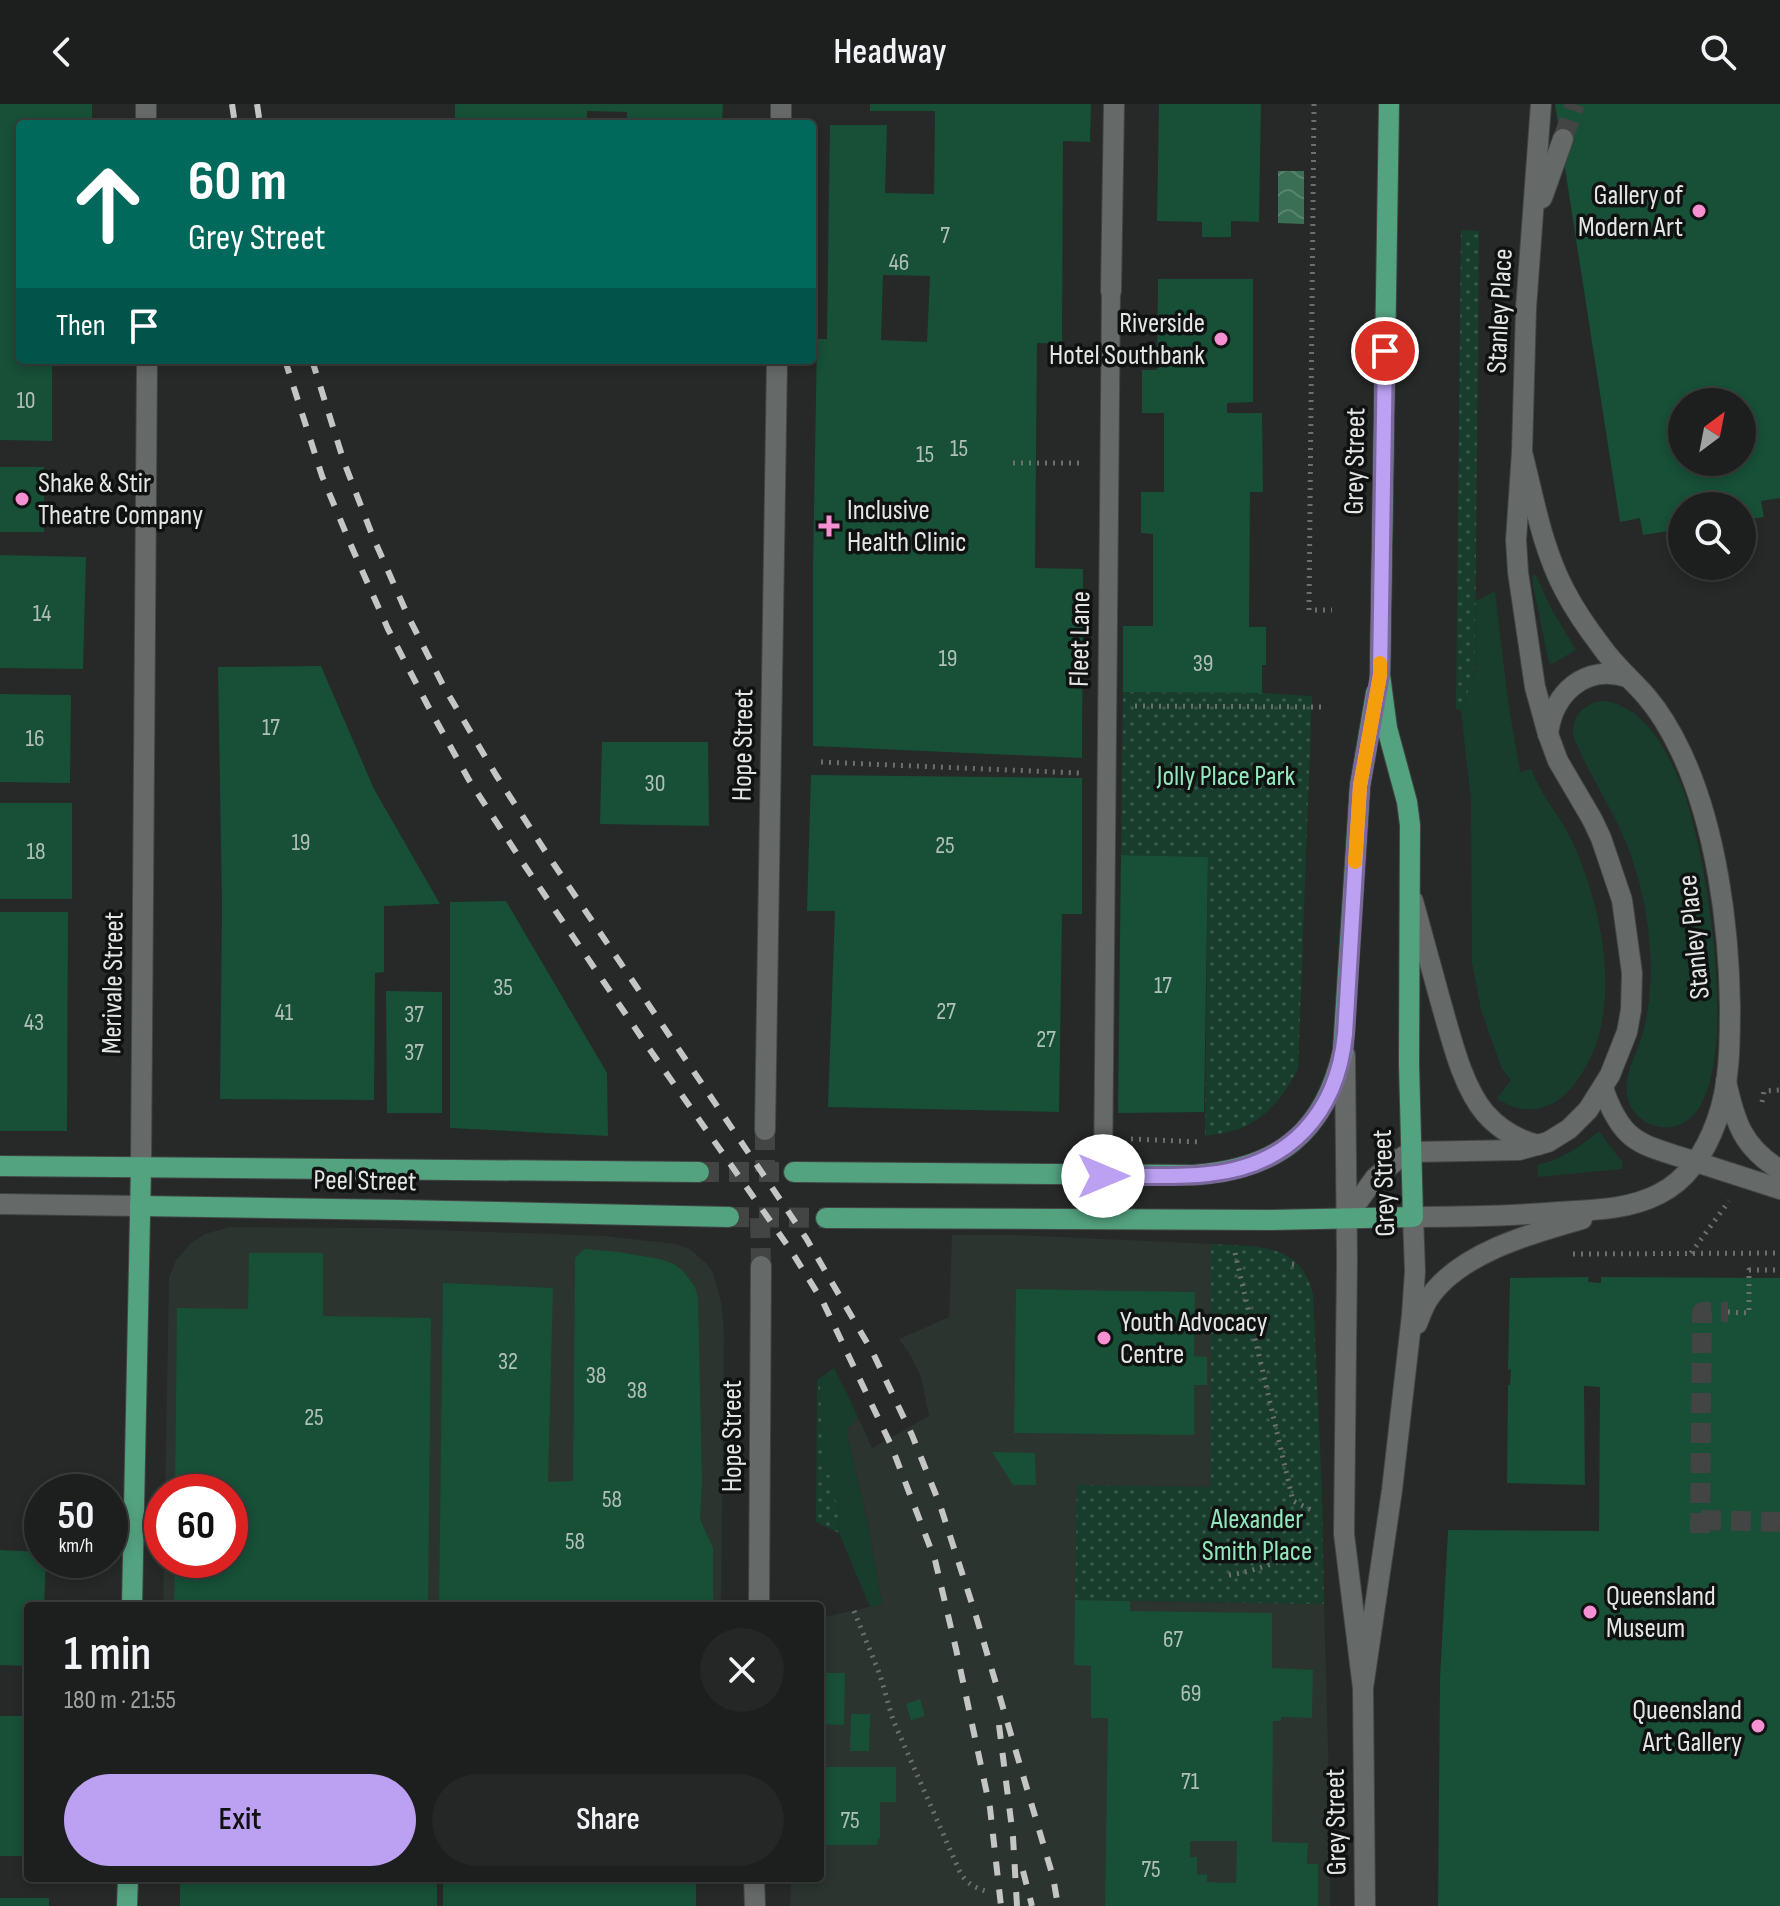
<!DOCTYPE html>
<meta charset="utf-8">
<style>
:root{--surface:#1c1f1d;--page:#252726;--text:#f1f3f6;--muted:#a0a2a4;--line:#3a3d3b;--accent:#bca0f2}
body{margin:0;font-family:"Sofia Sans Condensed",sans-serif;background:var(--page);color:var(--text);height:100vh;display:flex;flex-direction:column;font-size:30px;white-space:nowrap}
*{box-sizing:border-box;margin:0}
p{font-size:26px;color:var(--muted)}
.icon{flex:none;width:44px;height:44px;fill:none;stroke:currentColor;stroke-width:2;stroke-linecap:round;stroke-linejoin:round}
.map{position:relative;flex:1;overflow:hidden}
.details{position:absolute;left:24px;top:1498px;width:800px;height:280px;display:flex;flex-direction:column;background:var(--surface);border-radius:8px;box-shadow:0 4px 12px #0003,0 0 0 2px var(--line)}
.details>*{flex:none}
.guide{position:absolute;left:16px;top:16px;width:800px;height:244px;border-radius:8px;box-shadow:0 4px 12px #0003,0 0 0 2px var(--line);background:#00695c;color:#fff;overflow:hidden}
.needle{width:52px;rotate:32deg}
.buttons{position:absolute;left:1668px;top:284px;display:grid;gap:16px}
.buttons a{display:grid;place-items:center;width:88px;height:88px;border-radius:50%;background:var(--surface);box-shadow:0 4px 12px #0003,0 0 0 2px var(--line);font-size:40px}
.speed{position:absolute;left:24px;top:1370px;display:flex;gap:16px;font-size:40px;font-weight:700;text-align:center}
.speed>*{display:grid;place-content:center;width:104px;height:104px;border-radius:50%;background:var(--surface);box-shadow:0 4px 12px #0003,0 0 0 2px var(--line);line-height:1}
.speed small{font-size:20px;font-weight:400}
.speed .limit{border:12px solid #d22;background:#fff;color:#111}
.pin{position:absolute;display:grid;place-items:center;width:68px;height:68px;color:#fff;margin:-34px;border:4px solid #fff;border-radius:50%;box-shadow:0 2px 8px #0007}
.me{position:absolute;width:88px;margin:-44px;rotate:90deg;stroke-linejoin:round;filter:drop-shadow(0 0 6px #0008)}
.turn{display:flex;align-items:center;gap:28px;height:168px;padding:0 40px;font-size:36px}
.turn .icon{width:104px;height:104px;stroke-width:2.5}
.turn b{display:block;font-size:56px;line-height:68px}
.then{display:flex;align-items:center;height:76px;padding:0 40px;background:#0003;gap:16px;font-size:30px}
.round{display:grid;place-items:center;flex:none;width:84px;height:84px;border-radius:42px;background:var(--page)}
.overview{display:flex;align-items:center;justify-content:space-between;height:136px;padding:0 40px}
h1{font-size:48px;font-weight:600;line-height:60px}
.primary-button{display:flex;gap:16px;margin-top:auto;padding:16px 40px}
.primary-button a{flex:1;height:92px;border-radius:48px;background:var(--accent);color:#111;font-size:32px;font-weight:600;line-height:92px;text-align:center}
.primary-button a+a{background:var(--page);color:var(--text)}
header{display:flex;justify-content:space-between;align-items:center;height:104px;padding:0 40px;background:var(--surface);font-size:36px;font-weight:600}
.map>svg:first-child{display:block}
.built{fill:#2b342f}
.grass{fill:url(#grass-dots)}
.garden{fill:#183d2c}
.water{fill:url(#water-waves)}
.building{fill:#174f37;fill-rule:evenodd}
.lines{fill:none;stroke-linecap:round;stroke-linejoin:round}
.pedestrian-tunnel{stroke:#424543;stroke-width:20;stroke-dasharray:20 10;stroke-linecap:butt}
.minor-tunnel{stroke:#424543;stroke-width:20;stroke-dasharray:20 10;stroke-linecap:butt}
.tertiary-tunnel{stroke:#424543;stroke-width:20;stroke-dasharray:20 10;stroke-linecap:butt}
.primary-tunnel{stroke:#424543;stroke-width:20;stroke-dasharray:20 10;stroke-linecap:butt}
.service-casing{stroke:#424543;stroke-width:20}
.minor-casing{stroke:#424543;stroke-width:22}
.tertiary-casing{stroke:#424543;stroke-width:22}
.secondary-casing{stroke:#424543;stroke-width:22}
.primary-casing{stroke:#424543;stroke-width:22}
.path{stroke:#6c6f6d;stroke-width:5;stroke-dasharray:2 6;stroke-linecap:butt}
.service{stroke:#656967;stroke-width:18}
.minor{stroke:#656967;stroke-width:20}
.tertiary{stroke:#656967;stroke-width:20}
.secondary{stroke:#656967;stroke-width:20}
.primary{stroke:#53a280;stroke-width:20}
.rail{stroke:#c3c6c4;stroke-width:6;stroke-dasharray:14 14;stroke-linecap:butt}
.route-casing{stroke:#7a689d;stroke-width:20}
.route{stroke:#bca0f2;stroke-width:14}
.slow{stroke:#f59e0b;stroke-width:14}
.poi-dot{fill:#f591d2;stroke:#101211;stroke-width:3}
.labels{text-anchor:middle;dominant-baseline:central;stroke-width:7;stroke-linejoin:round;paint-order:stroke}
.number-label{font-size:24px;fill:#b0c0b9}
.poi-label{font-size:28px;fill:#e3e6e4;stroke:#101211;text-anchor:start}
.street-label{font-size:28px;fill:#e3e6e4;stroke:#101211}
.park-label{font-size:28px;fill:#93e7bd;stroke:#101211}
</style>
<header><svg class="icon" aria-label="back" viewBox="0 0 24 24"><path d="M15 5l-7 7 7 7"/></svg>Headway<svg class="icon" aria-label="search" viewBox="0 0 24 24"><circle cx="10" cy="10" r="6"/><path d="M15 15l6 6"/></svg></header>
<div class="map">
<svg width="1780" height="1802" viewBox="0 0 1780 1802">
<defs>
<pattern id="grass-dots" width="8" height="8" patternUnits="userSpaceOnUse" patternTransform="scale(2)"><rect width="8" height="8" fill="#183d2c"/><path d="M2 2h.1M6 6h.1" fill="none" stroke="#39594a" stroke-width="1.8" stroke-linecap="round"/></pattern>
<pattern id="water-waves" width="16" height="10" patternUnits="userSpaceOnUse" patternTransform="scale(2)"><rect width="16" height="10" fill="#3a6f55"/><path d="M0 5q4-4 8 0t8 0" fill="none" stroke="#56846d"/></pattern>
</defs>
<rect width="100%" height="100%" fill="#262927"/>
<g class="built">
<polygon points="229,1123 379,1124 604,1132 676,1140 690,1145 708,1161 714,1171 722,1202 724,1230 721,1502 163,1502 164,1456 230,1456 230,1388 165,1388 169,1174 176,1156 191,1139 205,1130"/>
<polygon points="952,1131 1018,1131 1211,1140 1211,1383 1077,1382 1076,1496 1324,1500 1330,1710 1330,1802 790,1802 791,1774 820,1774 820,1514 882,1500 868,1421 846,1326 858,1313 872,1344 929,1312 921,1273 911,1252 899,1235 949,1213"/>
</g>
<g class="grass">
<polygon points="1461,126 1479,127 1475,556 1474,572 1461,607 1456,605"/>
<path d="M1123,588L1262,589L1312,592L1298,965C1284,991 1266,1016 1236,1026C1227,1029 1215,1030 1205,1032L1208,753L1121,751Z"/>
<path d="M1211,1140C1254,1143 1301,1137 1313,1191L1322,1386L1324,1500L1075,1496L1077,1381L1211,1383Z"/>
<polygon points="820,1274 824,1371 834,1371 835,1396 838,1397 839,1429 816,1418 817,1277"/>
</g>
<g class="garden">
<polygon points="1535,470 1552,506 1576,546 1552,560 1549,559 1533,482 1532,472"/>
<path d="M1495,487L1508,597L1520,668L1531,665C1541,693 1561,712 1573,739C1601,801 1621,893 1589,957C1580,973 1570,989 1554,999C1535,1009 1514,1007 1497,994L1511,976L1502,965L1481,906L1472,859L1471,697L1461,607L1475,569L1476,497Z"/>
<path d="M1606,597C1643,604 1664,641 1678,673C1704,727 1753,1002 1676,1022C1653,1028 1630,1013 1627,990C1624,970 1634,956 1640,938C1645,925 1647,910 1649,896C1655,845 1645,784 1625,736C1612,706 1595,679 1581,650C1578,642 1572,633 1573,624C1575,607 1590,597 1606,597Z"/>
<path d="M1599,1027L1622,1058V1065L1538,1073L1537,1061C1561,1056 1580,1043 1599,1027Z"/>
<polygon points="834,1264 858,1313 846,1326 868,1421 882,1500 870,1503 839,1429 838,1397 835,1397 834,1371 823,1371 820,1274"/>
</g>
<polygon class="water" points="1278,67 1304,67 1304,120 1278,119"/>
<g class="building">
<polygon points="0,0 92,0 92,20 20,20 20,256 52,256 52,337 0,336"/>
<polygon points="455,0 723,0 722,20 627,20 627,8 587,7 587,20 455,20"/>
<path d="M870,0H1091L1090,38L1063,37L1062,240L1037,239L1035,464L1083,465L1082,654L813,642V462L817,235H827L830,21H887L885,89L934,90L935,7H870ZM883,171L930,172L927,238L881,236Z"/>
<polygon points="1159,0 1261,0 1259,118 1231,117 1231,133 1202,133 1202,118 1157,117"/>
<path d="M1555,0H1780V394L1761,397L1764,413L1742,416V402H1682V425L1643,431L1640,414L1620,418ZM1682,298H1742V358H1682Z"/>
<polygon points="1158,175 1253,175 1253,298 1227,299 1227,309 1262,309 1263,388 1250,388 1249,523 1266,523 1266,561 1262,561 1262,589 1123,588 1123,522 1153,522 1153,430 1141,429 1141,388 1164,388 1164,309 1142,309 1142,266 1157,266"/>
<rect x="0" y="363" width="44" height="65"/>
<polygon points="0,451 86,453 83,565 0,564"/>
<polygon points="321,562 374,685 440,800 384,802 384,868 375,869 374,996 220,995 222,802 218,563"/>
<polygon points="0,590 71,591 70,679 0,678"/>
<polygon points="602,638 708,638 709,722 600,720"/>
<polygon points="811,671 1082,674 1082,810 1062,810 1059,1008 828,1003 835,807 807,807"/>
<rect x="0" y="699" width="72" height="96"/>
<polygon points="1121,751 1208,753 1204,1008 1118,1009"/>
<polygon points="506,797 607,969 608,1032 450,1024 450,798"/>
<polygon points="0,808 68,808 67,1027 0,1027"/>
<polygon points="386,887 442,888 442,1009 387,1009"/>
<polygon points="584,1145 619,1148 660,1155 674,1160 683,1167 695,1183 698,1194 702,1380 700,1415 713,1444 713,1502 439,1502 443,1179 553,1184 548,1378 573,1377 575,1154"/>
<polygon points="249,1149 323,1149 323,1212 431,1214 428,1502 174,1502 175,1456 230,1456 230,1388 175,1388 177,1204 248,1205"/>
<polygon points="1589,1173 1588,1178 1601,1179 1601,1173 1780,1174 1780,1802 1438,1802 1440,1574 1448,1426 1599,1427 1600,1283 1584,1282 1585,1381 1507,1379 1508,1281 1510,1281 1511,1265 1508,1266 1510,1174"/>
<polygon points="1016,1185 1195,1188 1194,1252 1207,1253 1207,1281 1194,1281 1194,1331 1014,1329"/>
<polygon points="992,1348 1035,1349 1036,1381 1013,1381"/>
<polygon points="0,1446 42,1448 42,1456 46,1456 44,1502 28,1502 28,1562 0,1561"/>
<path d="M1075,1496L1130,1497V1507L1272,1509V1564L1313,1566L1312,1614L1281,1613V1617H1273L1272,1738L1308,1739L1307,1760H1318V1802H1105L1108,1614H1091V1562L1074,1561ZM1190,1737H1237L1236,1779L1207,1778V1770L1197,1771V1753H1190Z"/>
<polygon points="820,1569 845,1569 844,1621 820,1620"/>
<polygon points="920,1595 925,1612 911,1616 906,1600"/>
<polygon points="851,1610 870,1610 869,1647 850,1647"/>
<rect x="0" y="1612" width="28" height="140"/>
<polygon points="820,1663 896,1663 896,1698 880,1698 880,1735 878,1734 877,1741 820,1741"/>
<rect x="180" y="1774" width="257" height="28"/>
<rect x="443" y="1774" width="253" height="28"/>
<rect x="0" y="1794" width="49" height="8"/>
</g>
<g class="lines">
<g class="pedestrian-tunnel">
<polyline points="1701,1416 1780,1418"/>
<polyline points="1700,1429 1702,1208 1728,1208"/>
</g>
<g class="minor-tunnel">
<polyline points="765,1026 765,1068"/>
<polyline points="760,1114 761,1162"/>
</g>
<polyline class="tertiary-tunnel" points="1563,35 1575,0"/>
<g class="primary-tunnel">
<polyline points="699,1068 794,1068"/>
<polyline points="729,1113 826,1114"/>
</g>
<g class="service-casing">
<polyline id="service" points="1103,1072 1111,187"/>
</g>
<g class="minor-casing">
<g id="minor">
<polyline points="781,20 781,0"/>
<polyline points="1111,187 1114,0"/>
<path d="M1726,977C1735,1019 1743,1043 1780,1066"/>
<polyline points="765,1026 777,256"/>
<polyline points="1696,1058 1780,1085"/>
<polyline points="759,1502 761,1162"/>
<polyline points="754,1774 755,1802"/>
</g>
</g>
<g class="tertiary-casing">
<g id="tertiary">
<polyline points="1542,94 1563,35"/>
<path d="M1548,630C1553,589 1585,560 1627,573"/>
<path d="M1413,797C1422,831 1432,865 1441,899C1451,933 1462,982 1485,1009C1499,1025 1518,1036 1538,1041"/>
<polyline points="1345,951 1347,1156 1344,1430 1363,1584 1365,1802"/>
<path d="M1603,984C1623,1042 1642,1040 1696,1058"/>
<polyline points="0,1100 140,1102"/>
<polyline points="1346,1114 1375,1074 1394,1058 1411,1048 1519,1046 1548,1038 1569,1025 1588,1006 1610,971 1627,928 1631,906 1632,869 1622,796 1601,734 1592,715 1558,657 1548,630 1535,583 1518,468 1516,436 1522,348 1526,204 1541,0"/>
<path d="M1417,1220C1420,1212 1423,1204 1427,1197C1456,1150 1532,1129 1582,1115"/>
<path d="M1363,1584L1392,1386L1412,1211L1415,1167L1413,1113C1462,1113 1510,1112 1559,1108C1592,1106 1628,1106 1659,1090C1689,1075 1706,1047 1717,1016C1730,980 1730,939 1730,902C1729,821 1716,722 1681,648C1672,629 1660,608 1646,592C1631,575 1614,561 1601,542C1588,525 1575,506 1565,487C1542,444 1534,395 1522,348"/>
</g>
</g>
<g class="secondary-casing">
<g id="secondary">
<polyline points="146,0 146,20"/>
<polyline points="141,1063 147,256"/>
</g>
</g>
<g class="primary-casing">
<g id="primary">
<polyline points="0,1062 699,1068"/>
<path d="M794,1068L1194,1071C1277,1065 1324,1030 1343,947L1360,682L1376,589"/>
<polyline points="140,1102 400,1106 729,1113"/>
<polyline points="826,1114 1270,1116 1413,1113 1409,960 1410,721 1407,698 1387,624 1380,571 1389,0"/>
<polyline points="132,1502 141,1063"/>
<polyline points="127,1802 128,1774"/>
</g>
</g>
<g class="path">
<polyline points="1314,0 1309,506 1332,506"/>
<polyline points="1013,359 1081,359"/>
<polyline points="1135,602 1322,603"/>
<polyline points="821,658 1079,669"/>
<polyline points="1762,998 1764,987 1780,986"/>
<polyline points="1131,1035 1201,1038"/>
<polyline points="1235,1149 1293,1397 1311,1406"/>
<polyline points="1691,1149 1729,1097"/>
<polyline points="1573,1150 1780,1149"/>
<polyline points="1292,1160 1299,1161"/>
<polyline points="1728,1208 1749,1209 1749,1166 1780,1166"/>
<path d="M1229,1471C1258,1467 1284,1454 1313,1447"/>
<path d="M854,1507L880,1571L893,1616L959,1766C966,1780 974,1783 988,1788"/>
</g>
<use href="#service" class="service"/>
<use href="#minor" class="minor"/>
<use href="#tertiary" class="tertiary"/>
<use href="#secondary" class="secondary"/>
<use href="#primary" class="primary"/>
<g class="rail">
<polyline points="232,0 235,20"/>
<polyline points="257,0 260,20"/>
<polyline points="285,256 322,372 353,446 388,525 428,602 469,676 525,762 648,943 790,1145 823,1198 891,1341 935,1456 956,1545 990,1704 1001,1802"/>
<polyline points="312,256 344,358 373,433 408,512 444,583 496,671 547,750 806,1134 873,1249 912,1331 940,1401 976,1512 1053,1773 1058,1802"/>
<polyline points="999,1621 1013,1733 1017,1802"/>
<polyline points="1023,1767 1032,1802"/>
</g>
</g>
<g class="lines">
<g class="route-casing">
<path id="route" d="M1103,1072C1138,1071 1173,1074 1208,1070C1289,1062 1337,1010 1345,930L1360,682L1380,571L1385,247"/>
</g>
<use href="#route" class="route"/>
<polyline class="slow" points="1355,758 1360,682 1380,571 1380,559"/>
</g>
<g class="poi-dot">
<circle cx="1699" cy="107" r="8"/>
<circle cx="1221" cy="235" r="8"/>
<circle cx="22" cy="395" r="8"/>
<path d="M825 410h8v8h8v8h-8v8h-8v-8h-8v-8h8z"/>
<circle cx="1104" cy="1234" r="8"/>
<circle cx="1590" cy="1508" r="8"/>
<circle cx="1758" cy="1622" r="8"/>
</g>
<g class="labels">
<g class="number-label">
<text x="945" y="131">7</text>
<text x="899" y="158">46</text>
<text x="26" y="296">10</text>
<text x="959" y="344">15</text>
<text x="925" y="350">15</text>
<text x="42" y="509">14</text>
<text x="948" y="554">19</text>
<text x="1203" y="559">39</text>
<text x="271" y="623">17</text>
<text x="35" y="634">16</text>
<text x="655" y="679">30</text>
<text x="301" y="738">19</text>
<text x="945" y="741">25</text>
<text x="36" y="747">18</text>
<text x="1163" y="881">17</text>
<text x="503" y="883">35</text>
<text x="946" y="907">27</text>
<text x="284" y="908">41</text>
<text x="414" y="910">37</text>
<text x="34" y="918">43</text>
<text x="1046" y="935">27</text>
<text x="414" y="948">37</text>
<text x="508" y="1257">32</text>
<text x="596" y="1271">38</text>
<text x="637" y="1286">38</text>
<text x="314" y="1313">25</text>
<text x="612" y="1395">58</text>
<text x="575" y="1437">58</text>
<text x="1173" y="1535">67</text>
<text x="1191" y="1589">69</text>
<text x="1190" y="1677">71</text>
<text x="850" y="1716">75</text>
<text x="1151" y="1765">75</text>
</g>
<g class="poi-label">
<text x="1683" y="91" text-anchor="end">Gallery of<tspan x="1683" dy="32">Modern Art</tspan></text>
<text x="1205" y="219" text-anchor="end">Riverside<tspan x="1205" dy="32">Hotel Southbank</tspan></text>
<text x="38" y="379">Shake &amp; Stir<tspan x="38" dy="32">Theatre Company</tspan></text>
<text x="847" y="406">Inclusive<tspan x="847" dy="32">Health Clinic</tspan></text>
<text x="1120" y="1218">Youth Advocacy<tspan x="1120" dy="32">Centre</tspan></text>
<text x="1606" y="1492">Queensland<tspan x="1606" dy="32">Museum</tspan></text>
<text x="1742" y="1606" text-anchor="end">Queensland<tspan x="1742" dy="32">Art Gallery</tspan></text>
</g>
<g class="street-label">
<text transform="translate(1500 207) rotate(-87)">Stanley Place</text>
<text transform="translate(1355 357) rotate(-89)">Grey Street</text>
<text transform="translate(1080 535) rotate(-89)">Fleet Lane</text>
<text transform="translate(743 641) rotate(-89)">Hope Street</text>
<text transform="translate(1694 833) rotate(-96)">Stanley Place</text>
<text transform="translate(113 879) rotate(-89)">Merivale Street</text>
<text transform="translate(365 1077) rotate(1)">Peel Street</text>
<text transform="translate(1384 1079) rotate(-92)">Grey Street</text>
<text transform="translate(732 1332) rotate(-90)">Hope Street</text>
<text transform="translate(1336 1718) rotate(-91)">Grey Street</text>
</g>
<g class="park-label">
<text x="1226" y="672">Jolly Place Park</text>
<text x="1257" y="1415">Alexander<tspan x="1257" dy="32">Smith Place</tspan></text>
</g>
</g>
</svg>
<div class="buttons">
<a><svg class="needle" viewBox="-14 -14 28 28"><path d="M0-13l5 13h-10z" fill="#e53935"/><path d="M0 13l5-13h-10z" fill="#a0a2a4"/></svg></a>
<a><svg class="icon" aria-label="search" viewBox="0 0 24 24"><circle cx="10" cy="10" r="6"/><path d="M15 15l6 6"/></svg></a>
</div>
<div class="speed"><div>50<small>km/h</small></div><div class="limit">60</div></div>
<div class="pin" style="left:1385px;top:247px;background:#d93025"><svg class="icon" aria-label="arrive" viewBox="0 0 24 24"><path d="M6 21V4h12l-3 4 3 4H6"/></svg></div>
<svg class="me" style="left:1103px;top:1072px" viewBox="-20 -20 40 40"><circle r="19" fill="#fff"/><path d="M0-13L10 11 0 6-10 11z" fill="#bca0f2"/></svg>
<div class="guide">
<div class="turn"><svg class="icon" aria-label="ahead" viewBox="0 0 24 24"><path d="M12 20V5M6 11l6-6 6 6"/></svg><div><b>60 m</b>Grey Street</div></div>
<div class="then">Then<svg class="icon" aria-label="arrive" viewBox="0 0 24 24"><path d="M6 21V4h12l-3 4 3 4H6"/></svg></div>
</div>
<section class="details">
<div class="overview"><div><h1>1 min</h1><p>180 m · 21:55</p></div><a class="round"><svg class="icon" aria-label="close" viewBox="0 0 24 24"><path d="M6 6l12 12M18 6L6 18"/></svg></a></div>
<div class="primary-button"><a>Exit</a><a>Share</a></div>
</section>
</div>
